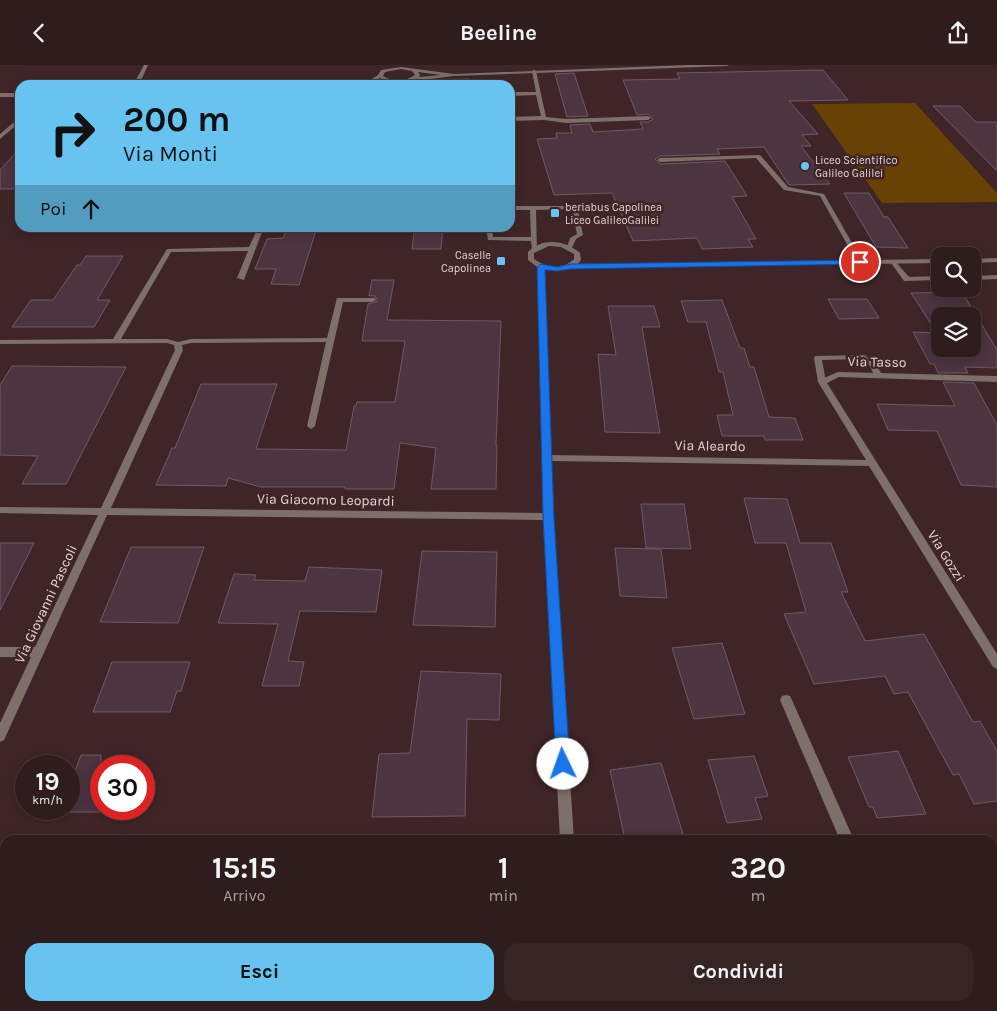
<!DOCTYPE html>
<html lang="it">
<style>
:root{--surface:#2f1c1d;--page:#372526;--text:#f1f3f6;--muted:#a7a1a4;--line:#4a3a3b;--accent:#67c4f0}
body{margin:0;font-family:Karla,sans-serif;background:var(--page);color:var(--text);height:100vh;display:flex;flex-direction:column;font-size:19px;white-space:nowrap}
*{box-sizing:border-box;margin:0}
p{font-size:16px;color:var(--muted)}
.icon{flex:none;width:28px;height:28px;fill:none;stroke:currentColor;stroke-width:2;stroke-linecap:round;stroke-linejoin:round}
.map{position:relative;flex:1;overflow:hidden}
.side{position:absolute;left:0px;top:770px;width:998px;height:176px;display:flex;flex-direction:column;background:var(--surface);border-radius:15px 15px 0 0;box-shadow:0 2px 12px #0003,0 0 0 1px var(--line)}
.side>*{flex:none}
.top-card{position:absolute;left:15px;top:15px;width:500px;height:152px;border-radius:15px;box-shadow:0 2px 12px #0003,0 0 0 1px var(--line);background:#67c4f0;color:#111;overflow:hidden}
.controls{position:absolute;left:931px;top:182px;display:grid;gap:10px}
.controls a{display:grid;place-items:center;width:50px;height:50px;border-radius:10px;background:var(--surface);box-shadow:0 2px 12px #0003,0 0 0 1px var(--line);font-size:25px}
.speed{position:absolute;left:15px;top:690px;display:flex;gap:10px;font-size:25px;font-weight:700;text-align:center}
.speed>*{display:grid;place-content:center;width:65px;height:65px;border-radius:50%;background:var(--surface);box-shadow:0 2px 12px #0003,0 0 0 1px var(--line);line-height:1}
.speed small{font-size:12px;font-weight:400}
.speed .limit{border:8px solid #d22;background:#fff;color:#111}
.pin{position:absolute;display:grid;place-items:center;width:42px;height:42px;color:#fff;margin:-21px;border:2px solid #fff;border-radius:50%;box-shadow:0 1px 5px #0007}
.me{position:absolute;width:55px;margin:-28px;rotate:357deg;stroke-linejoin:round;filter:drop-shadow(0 0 4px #0008)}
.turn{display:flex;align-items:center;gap:18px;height:105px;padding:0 25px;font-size:22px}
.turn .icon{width:65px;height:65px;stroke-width:2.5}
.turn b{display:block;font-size:35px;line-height:42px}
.then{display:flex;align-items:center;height:48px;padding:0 25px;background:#0003;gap:10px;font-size:19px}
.eta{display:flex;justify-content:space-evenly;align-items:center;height:85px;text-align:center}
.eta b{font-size:30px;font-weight:700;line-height:35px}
.primary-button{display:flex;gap:10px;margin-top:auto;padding:10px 25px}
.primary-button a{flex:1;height:58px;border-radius:15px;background:var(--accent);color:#111;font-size:20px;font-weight:700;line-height:58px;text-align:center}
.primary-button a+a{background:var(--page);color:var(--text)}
header{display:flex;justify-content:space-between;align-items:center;height:65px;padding:0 25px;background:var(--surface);font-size:22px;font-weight:700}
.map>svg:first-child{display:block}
.green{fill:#684203}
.building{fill:#4c3441;stroke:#725866;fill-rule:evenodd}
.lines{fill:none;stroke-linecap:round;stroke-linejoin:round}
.service{fill:#7d706b;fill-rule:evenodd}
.minor{fill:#7d706b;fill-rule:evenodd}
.route{fill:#1a73e8;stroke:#114b97}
.poi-dot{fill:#67c4f0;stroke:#3f2527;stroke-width:2}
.labels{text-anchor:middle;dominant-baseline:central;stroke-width:5;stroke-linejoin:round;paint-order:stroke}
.far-poi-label{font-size:11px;fill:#e6d4d5;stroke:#3f2527;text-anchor:start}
.street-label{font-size:14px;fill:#e6d4d5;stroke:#3f2527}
</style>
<header><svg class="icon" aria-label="back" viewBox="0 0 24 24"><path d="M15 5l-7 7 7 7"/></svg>Beeline<svg class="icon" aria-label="share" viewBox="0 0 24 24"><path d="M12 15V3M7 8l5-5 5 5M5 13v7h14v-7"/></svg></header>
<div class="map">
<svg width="997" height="946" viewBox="0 0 997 946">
<rect width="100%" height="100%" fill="#3f2527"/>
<g class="green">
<polygon points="469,13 470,20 410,20 440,14"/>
<polygon points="915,38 997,128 997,137 882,138 812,39"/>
</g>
<g class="building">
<polygon points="823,5 848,35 789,36 818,69 802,70 811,81 801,81 830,119 789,120 764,82 717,84 720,89 660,91 655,94 660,99 725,96 747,131 732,132 756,174 748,174 753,182 702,184 697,173 633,176 612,128 554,130 537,74 557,73 556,68 572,68 570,60 590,59 593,67 643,64 640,57 648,57 653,54 648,49 637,50 623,15 680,14 677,8"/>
<polygon points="574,8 588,51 567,52 555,9"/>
<polygon points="933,41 960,41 976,57 997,57 997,106"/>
<polygon points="20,83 20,124 0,124 0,105"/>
<polygon points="844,128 869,128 884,152 888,152 908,183 876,182"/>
<polygon points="288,162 317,162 299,220 271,219 276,204 255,204 267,174 283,173"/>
<polygon points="415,162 443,162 441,184 412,184"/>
<polygon points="86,191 123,191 97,235 110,235 94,262 12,262 31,235 53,235 77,200 80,200"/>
<polygon points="372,215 394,215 387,255 501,256 496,380 497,380 496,424 431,424 436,383 400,378 394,424 345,424 345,422 261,422 228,413 226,421 156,420 172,383 175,383 201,319 277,319 256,384 346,385 354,341 356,341 357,337 395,337 405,276 362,276 368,239 378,236 375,231 369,231"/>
<path d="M962,227L997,285V303L965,302L968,308H938L934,299H930L913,267L937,268L911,228ZM940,251H972V284H940Z"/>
<polygon points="828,234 867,234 879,253 839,254"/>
<polygon points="722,235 740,283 744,283 750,302 754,302 769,352 795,353 803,375 765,375 764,371 722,371 717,350 733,350 723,307 719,307 706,257 688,257 681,236"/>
<polygon points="608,241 654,241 660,262 642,262 660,368 605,367 598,289 616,290"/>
<polygon points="12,301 126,302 66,419 22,419 38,391 0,390 0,320"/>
<polygon points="943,317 974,318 997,360 997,422 961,420 937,366 888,365 877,339 955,341"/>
<polygon points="744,433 787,434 800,478 831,478 848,527 841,527 865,576 924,569 973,657 980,656 997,686 997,736 974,739 959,709 953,710 908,627 894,629 885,611 814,619 784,549 806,547 786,478 755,478"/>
<polygon points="641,439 684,439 691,484 646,483"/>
<polygon points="0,478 34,478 0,545"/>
<polygon points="131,482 204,482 178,558 100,557"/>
<polygon points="615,483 661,484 667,533 620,531"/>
<polygon points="422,486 497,487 495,562 413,560"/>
<polygon points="309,502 382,505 376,547 300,546 288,596 304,597 299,621 262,621 278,559 218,558 234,509 256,510 254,515 305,516"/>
<polygon points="722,578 745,649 694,654 672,583"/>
<polygon points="112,597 190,597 181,626 177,626 170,647 93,647"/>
<polygon points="421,606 501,609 499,655 467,654 465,751 372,752 379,689 410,688"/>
<polygon points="898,686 926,749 877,753 873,742 869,742 848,692"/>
<polygon points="81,690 101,690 101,747 69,747 69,709 74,709"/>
<polygon points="754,691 768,731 755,733 762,754 727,758 708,695"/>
<polygon points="661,698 683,769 642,775 625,775 610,705"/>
</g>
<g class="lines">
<g class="service">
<polygon points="534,5 536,6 546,52 566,54 648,51 651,53 648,55 566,58 544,55 510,56 510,52 541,51 536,30 510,31 510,27 536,27 532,6"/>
<polygon points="497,15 501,15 502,20 496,20"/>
<polygon points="760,90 788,122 824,129 863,197 862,198 857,197 820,131 784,125 756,93 660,97 657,95 660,93"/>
<polygon points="510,141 577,141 583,170 576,174 572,183 568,183 567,182 570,173 577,169 572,144 536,145 537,185 532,184 531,176 488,175 486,162 492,162 493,172 531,172 530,145 510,145"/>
<polygon points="891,196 895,196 909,212 940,211 940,215 904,216 891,198"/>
<polygon points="997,210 997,214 972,215 972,211"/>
<polygon points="864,290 876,298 882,310 881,312 875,312 870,301 862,294 822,295 826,317 822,320 818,317 814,293 815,291"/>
</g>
<g class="minor">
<polygon points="144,0 148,0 139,20 133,20"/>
<path d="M688,0H729L727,1L454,11L399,18L387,17L380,13L369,20H362L378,10L381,5L401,2L454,9ZM401,4L412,6L415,10C405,17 393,17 383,11L385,7ZM418,7L441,10L419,12L420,10Z"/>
<rect x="0" y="28" width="20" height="4"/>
<polygon points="20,52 20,57 0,74 0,69"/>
<path d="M259,165L262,167L244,215L237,213L248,186L171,187L121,274H167L178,277L191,274L327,273L337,233H375L376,235L372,237H343L315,361L311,364L307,361L326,277L191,278L182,280L183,285L111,443L543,448L537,202L528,195V187C542,172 566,175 580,188L581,195L578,199L940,194V198L571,203L555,206L545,204L551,390L866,395L818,317L819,315L838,307L997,311V317L839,312L827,318L997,589V604L993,602L869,401L551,396L553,452L574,775H560L543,455L107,450L4,675L0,677V658L31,592H0V582H35L98,450L0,448V442L101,443L175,285L174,280L167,278L0,279V275L113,274L167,184L249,182L256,167ZM549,181L561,182L574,189V194C563,205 547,203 534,194V188Z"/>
<polygon points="997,193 997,197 972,198 972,194"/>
<polygon points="786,630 790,631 792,635 854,775 840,775 780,635 782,631"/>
<polygon points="586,941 602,941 603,946 587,946"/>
<polygon points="911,941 926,941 928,946 912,946"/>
</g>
</g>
<polygon class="route" points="860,195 862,196 862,199 571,204 557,206 545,205 554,452 570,699 568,704 563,706 558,704 556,699 543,452 537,202 541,199 557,202 571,199"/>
<g class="poi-dot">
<circle cx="805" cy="101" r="5"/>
<rect x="550" y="143" width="10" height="10" rx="2.5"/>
<rect x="496" y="191" width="10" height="10" rx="2.5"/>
</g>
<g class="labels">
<g class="far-poi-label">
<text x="815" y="95">Liceo Scientifico<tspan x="815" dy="13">Galileo Galilei</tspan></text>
<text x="565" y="142">beriabus Capolinea<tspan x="565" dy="13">Liceo GalileoGalilei</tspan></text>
<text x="491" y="190" text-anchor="end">Caselle<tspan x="491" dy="13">Capolinea</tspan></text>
</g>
<g class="street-label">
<text transform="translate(877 297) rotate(1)">Via Tasso</text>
<text transform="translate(710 381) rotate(1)">Via Aleardo</text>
<text transform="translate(326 435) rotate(1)">Via Giacomo Leopardi</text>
<text transform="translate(946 491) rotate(58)">Via Gozzi</text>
<text transform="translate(46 539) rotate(-65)">Via Giovanni Pascoli</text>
</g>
</g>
</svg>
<div class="controls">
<a><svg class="icon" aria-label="search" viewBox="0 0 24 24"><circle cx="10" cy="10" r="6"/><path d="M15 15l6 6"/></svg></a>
<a><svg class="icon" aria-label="layers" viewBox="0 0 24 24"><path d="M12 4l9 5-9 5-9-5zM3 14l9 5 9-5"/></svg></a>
</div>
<div class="speed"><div>19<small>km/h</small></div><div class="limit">30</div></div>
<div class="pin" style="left:860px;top:197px;background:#d93025"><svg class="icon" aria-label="arrive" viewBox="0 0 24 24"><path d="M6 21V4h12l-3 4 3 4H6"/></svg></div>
<svg class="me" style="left:563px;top:699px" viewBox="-20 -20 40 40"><circle r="19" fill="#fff"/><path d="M0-13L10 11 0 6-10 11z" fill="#1a73e8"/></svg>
<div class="top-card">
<div class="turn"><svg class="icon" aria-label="right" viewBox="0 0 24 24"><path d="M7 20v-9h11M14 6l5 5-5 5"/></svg><div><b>200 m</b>Via Monti</div></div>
<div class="then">Poi<svg class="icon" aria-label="ahead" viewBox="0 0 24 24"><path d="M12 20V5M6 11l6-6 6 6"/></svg></div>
</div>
<section class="side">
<div class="eta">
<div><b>15:15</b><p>Arrivo</p></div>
<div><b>1</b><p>min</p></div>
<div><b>320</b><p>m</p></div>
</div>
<div class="primary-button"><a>Esci</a><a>Condividi</a></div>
</section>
</div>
